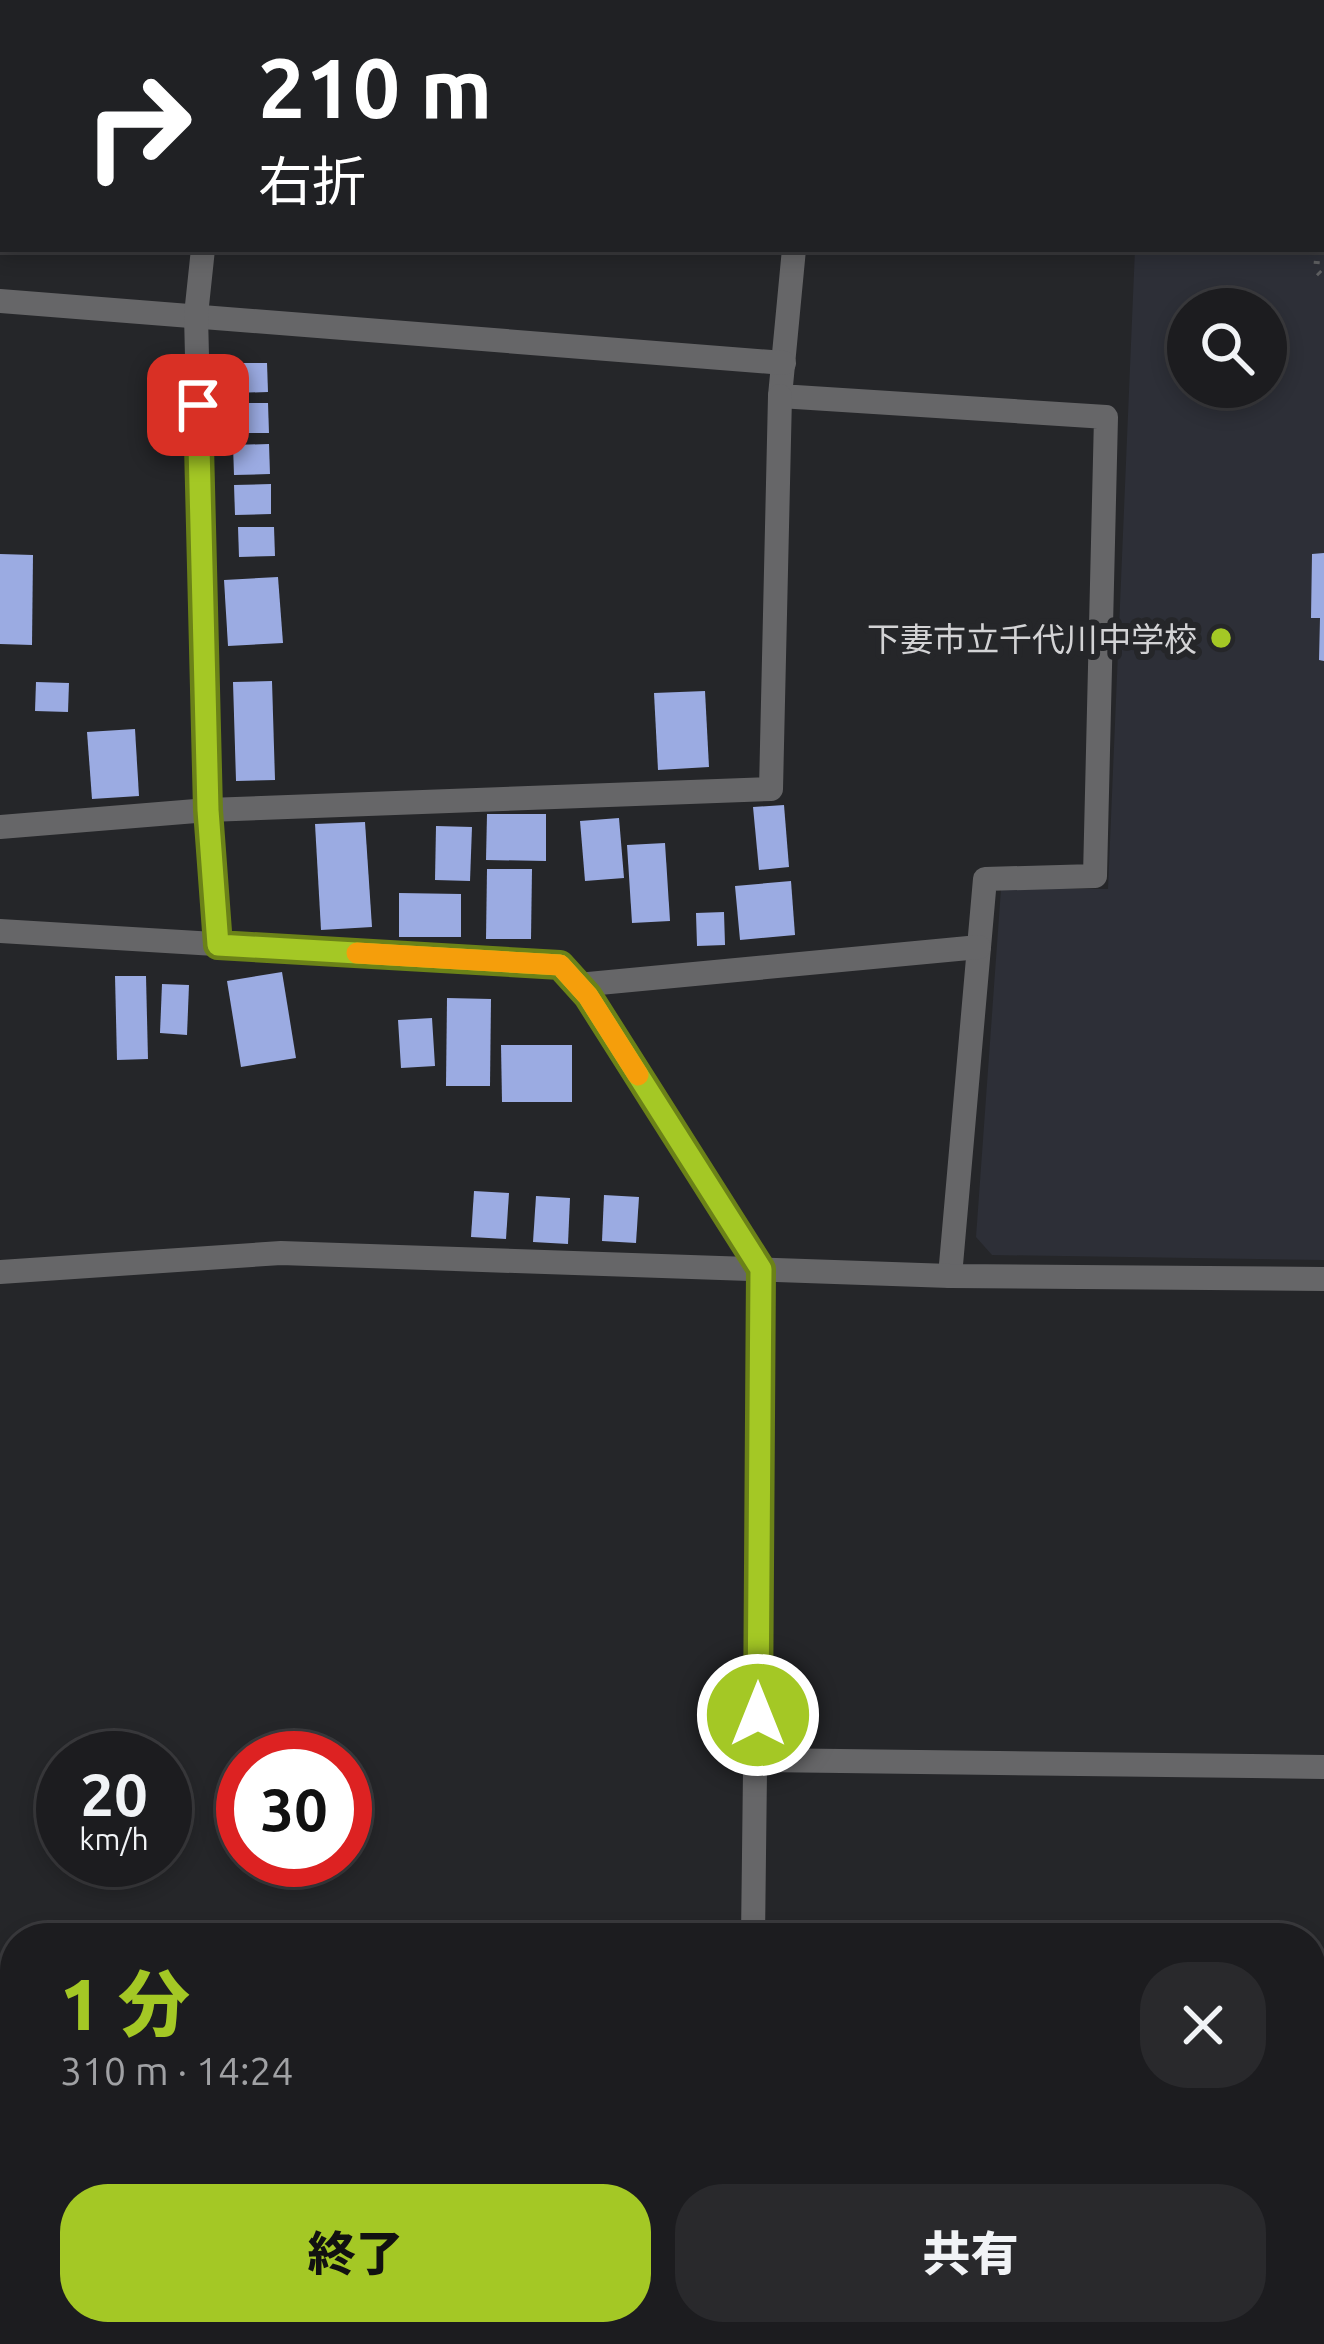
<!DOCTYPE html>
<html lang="ja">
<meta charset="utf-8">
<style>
:root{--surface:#1c1c1f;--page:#29292c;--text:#f1f3f6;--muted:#a0a1a4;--line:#3a3a3d;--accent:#a4c825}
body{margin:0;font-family:Ubuntu,"Noto Sans JP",sans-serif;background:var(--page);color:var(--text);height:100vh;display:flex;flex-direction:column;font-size:45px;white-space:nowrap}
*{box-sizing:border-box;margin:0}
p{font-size:39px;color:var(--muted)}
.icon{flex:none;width:66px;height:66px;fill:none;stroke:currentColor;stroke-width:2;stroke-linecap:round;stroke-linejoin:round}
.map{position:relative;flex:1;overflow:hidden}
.sheet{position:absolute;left:0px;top:1923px;width:1326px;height:423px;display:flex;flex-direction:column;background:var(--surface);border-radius:48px 48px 0 0;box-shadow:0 6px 18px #0003,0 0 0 3px var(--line)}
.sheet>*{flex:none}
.guide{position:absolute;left:0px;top:0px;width:1326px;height:252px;box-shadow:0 6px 18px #0003,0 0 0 3px var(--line);background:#202124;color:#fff;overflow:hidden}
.fabs{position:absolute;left:1167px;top:288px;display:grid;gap:24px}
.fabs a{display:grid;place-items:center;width:120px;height:120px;border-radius:50%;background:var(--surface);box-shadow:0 6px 18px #0003,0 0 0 3px var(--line);font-size:60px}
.speed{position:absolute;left:36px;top:1731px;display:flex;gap:24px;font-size:60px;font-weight:700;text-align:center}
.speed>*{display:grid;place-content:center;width:156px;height:156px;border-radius:50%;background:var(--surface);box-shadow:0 6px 18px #0003,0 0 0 3px var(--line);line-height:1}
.speed small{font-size:30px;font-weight:400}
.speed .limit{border:18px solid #d22;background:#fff;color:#111}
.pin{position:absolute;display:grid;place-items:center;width:102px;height:102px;color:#fff;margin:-51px;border-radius:24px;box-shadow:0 6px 18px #0006}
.me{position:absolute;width:132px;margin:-66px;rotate:0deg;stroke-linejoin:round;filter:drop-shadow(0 0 9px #0008)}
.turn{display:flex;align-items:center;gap:42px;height:252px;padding:0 60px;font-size:54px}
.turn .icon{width:156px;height:156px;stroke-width:2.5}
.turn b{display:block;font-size:84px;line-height:102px}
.round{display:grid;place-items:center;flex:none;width:126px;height:126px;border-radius:48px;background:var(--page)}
.head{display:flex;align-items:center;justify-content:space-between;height:204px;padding:0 60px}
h1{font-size:72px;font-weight:800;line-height:90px;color:var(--accent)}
.action{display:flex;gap:24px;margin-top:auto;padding:24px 60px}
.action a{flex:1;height:138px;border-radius:48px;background:var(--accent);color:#111;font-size:48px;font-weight:800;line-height:138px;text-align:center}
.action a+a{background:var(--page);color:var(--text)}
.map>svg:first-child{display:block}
.built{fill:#2d2f37;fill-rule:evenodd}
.green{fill:#333d64}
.building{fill:#9babe2}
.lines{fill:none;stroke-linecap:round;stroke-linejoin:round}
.path{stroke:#5e5f61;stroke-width:6;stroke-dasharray:3 9;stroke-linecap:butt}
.service{stroke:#666668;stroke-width:21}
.minor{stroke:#666668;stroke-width:24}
.tertiary{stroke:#666668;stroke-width:24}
.route-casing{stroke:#6b8218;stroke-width:30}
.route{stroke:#a4c825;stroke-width:21}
.slow{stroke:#f59e0b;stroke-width:21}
.poi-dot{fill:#a4c825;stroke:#252629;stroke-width:4.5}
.labels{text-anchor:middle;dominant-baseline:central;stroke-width:12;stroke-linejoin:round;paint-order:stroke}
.poi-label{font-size:33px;fill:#d3d3d5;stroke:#252629;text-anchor:end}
</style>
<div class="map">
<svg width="1324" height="2344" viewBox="0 0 1324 2344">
<rect width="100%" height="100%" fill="#252629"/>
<path class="built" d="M1324,170V1260L992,1255L976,1237L1001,889H1108L1135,249H1323ZM1188,309H1266V387H1188Z"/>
<polygon class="green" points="777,0 1324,0 1324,140 1323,3"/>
<g class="building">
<polygon points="231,363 267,363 268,392 231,393"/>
<polygon points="232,403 268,403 269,433 232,433"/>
<polygon points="269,444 270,474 234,475 233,445"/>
<polygon points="271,484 271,514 235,515 234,485"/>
<polygon points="238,527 274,527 275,556 239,557"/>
<polygon points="1324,553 1324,661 1319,660 1320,618 1311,618 1312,554"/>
<polygon points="0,554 33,555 32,645 0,644"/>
<polygon points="278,577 283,643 228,646 224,580"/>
<polygon points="272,681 275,780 236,781 233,682"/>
<polygon points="36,682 69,683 68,712 35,711"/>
<polygon points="705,691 709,767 658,770 654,693"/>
<polygon points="135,729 139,796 92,799 87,732"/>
<polygon points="784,805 789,867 759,870 753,807"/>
<polygon points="487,814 546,814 546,861 486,860"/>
<polygon points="619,818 624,878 585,881 580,821"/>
<polygon points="365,822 372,927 321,930 315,824"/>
<polygon points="436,826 472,827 470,881 435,880"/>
<polygon points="665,843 670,921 632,923 627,845"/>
<polygon points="487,869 532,869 531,939 486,939"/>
<polygon points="791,881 795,935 740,940 735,886"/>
<polygon points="399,893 461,894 461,937 399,937"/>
<polygon points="724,912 725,945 697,946 696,913"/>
<polygon points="282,972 296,1058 241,1067 227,981"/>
<polygon points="115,976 146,976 148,1059 117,1060"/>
<polygon points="162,984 189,985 187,1035 160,1033"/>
<polygon points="447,998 491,999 490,1086 446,1086"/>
<polygon points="432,1018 435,1066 401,1068 398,1020"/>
<polygon points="501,1045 572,1045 572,1102 502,1102"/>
<polygon points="474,1191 509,1193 506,1239 471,1237"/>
<polygon points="604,1195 639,1197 636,1243 602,1241"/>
<polygon points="536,1196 570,1198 568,1244 533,1242"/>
<polygon points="1319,2124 1324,2124 1324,2187 1317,2187"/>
<polygon points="777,2331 833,2331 833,2344 776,2344"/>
</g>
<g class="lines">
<g class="path">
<polyline points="1009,0 1018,3"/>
<polyline points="1318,249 1316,270 1324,278"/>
<polyline points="1311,2205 1324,2205"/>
</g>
<g class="service">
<polyline points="1215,3 1215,0"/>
<polyline points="1323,72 1324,72"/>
</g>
<g class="minor">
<polyline points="794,249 780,396 1106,417 1095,876 985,879 950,1276"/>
<polyline points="0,301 784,363"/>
<polyline points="0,827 208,810 771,789 780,396"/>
<polyline points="0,931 560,965 588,996 761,1269 753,1938"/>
<polyline points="578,985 979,947"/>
<polyline points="0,1272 281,1253 950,1276 1324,1279"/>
<polyline points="758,1760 1324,1767"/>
<polyline points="743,2344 743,2331"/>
</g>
<g class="tertiary">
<polyline points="777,0 788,3"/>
<polyline points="228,3 229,0"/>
<polyline points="1323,140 1324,140"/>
<polyline points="203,249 196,315 208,810 218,945"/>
</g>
</g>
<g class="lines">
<g class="route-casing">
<polyline id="route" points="198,405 208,810 218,945 560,965 588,996 761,1269 758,1715"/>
</g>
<use href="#route" class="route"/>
<polyline class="slow" points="357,953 560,965 588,996 638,1075"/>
</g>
<circle class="poi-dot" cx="1221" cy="638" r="12"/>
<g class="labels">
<g class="poi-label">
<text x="1197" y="638">下妻市立千代川中学校</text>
</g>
</g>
</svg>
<div class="fabs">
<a><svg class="icon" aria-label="search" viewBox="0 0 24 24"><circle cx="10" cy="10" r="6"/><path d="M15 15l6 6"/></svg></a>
</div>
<div class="speed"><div>20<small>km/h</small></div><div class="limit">30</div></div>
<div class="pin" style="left:198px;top:405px;background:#d93025"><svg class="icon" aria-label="arrive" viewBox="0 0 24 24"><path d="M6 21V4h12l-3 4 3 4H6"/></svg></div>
<svg class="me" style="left:758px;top:1715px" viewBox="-20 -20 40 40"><circle r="17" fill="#a4c825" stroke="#fff" stroke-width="3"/><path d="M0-11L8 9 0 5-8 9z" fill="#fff"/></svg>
<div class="guide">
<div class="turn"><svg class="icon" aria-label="right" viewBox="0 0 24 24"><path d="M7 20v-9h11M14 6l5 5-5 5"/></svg><div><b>210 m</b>右折</div></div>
</div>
<section class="sheet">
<div class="head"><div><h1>1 分</h1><p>310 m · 14:24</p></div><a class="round"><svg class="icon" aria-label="close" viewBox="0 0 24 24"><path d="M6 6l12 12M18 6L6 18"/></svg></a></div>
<div class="action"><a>終了</a><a>共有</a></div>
</section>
</div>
